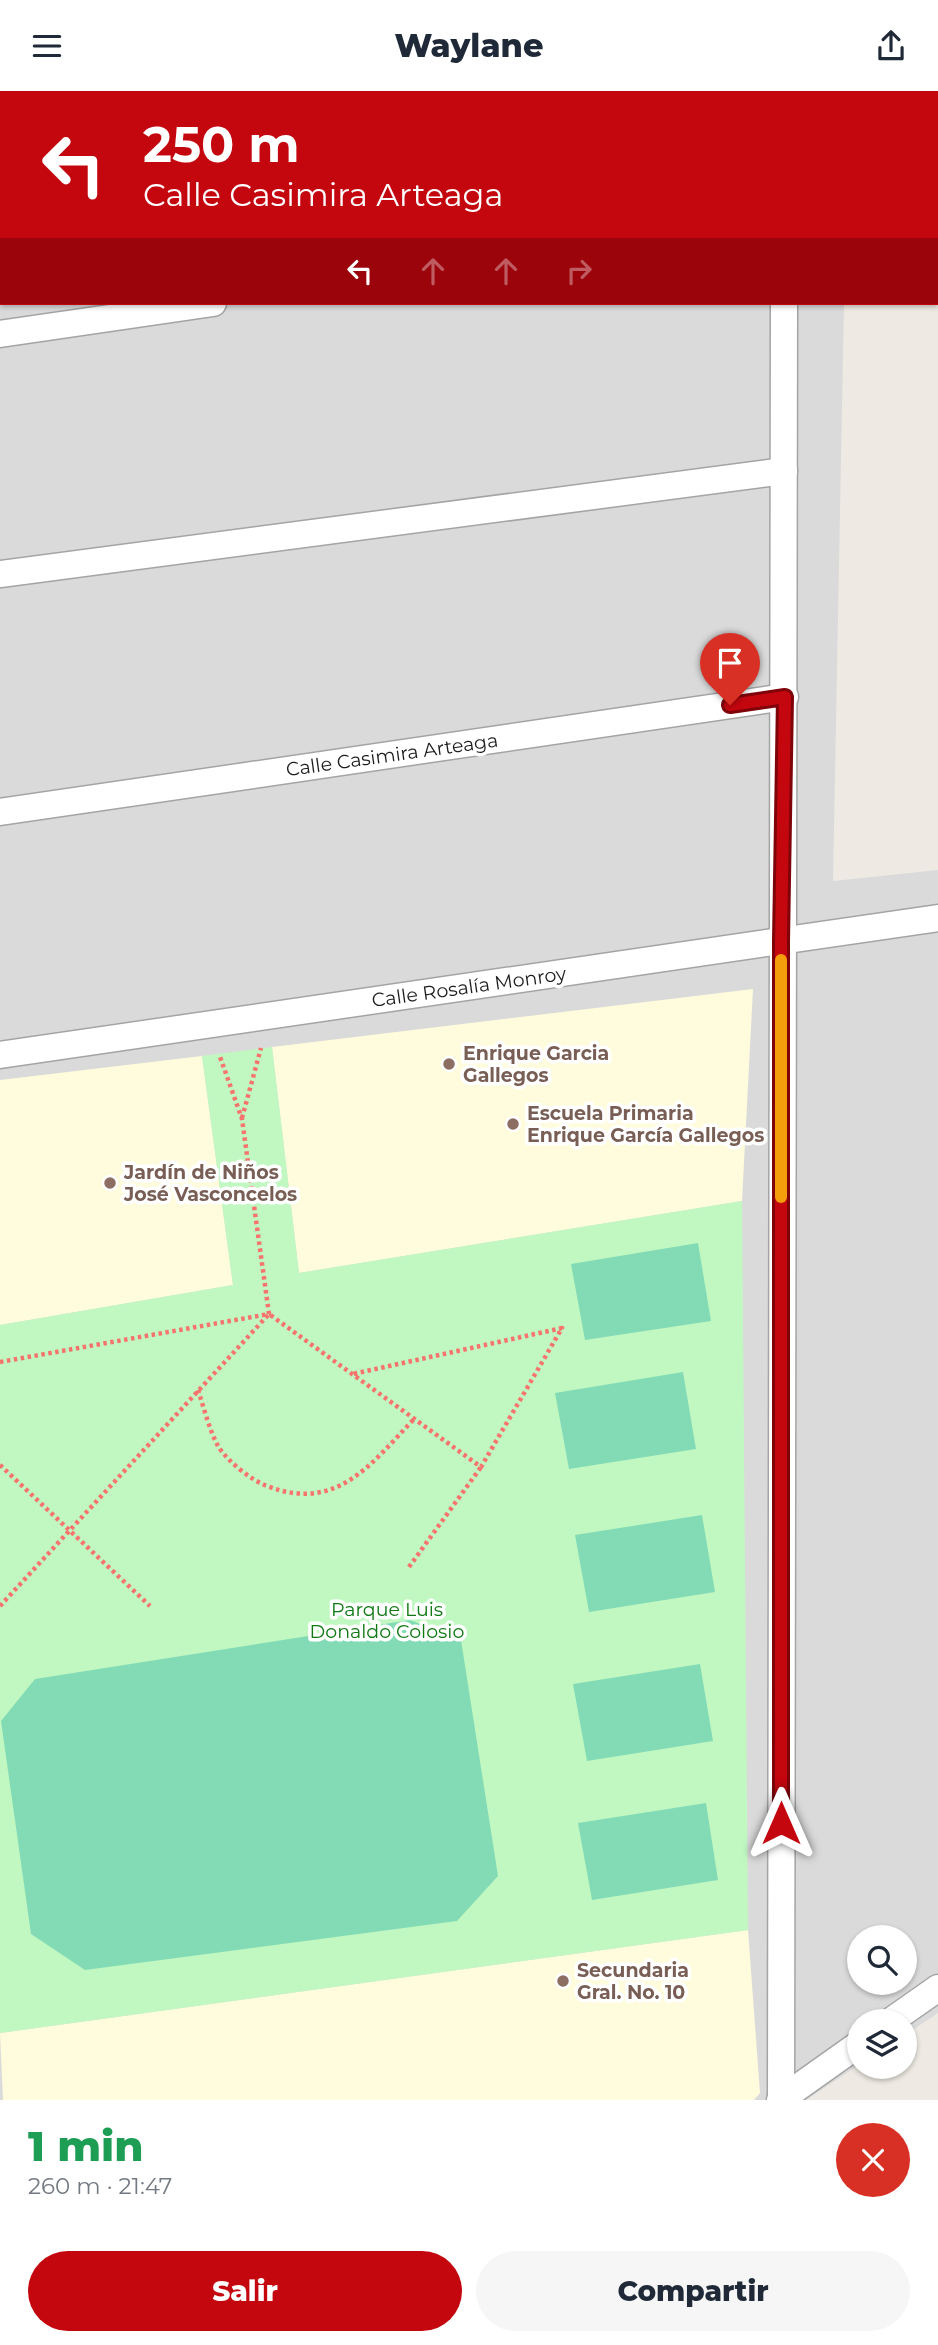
<!DOCTYPE html>
<html lang="es">
<meta charset="utf-8">
<style>
:root{--surface:#fff;--page:#f6f6f7;--text:#1f2937;--muted:#747a83;--accent:#c4060f}
body{margin:0;font-family:Montserrat,sans-serif;background:var(--page);color:var(--text);height:100vh;display:flex;flex-direction:column;font-size:26px;white-space:nowrap}
*{box-sizing:border-box;margin:0}
p{font-size:23px;color:var(--muted)}
.icon{flex:none;width:38px;height:38px;fill:none;stroke:currentColor;stroke-width:2;stroke-linecap:round;stroke-linejoin:round}
.map{position:relative;height:2009px;overflow:hidden}
.sheet{display:flex;flex-direction:column;background:var(--surface);flex:1}
.sheet>*{flex:none}
.hud{position:absolute;left:0px;top:0px;width:938px;height:214px;box-shadow:0 2px 5px #0004;background:#c4060f;color:#fff;overflow:hidden}
.tools{position:absolute;left:847px;top:1834px;display:grid;gap:14px}
.tools a{display:grid;place-items:center;width:70px;height:70px;border-radius:50%;background:var(--surface);box-shadow:0 2px 5px #0004;font-size:35px}
.pin{position:absolute;display:grid;place-items:center;width:60px;height:60px;color:#fff;margin:-72px -30px;border-radius:50% 50% 50% 0;rotate:-45deg;box-shadow:0 0 7px #0007}
.pin .icon{rotate:45deg}
.me{position:absolute;width:77px;margin:-38px;rotate:0deg;stroke-linejoin:round;filter:drop-shadow(0 0 5px #0008)}
.turn{display:flex;align-items:center;gap:24px;height:147px;padding:0 28px;font-size:32px}
.turn .icon{width:91px;height:91px;stroke-width:2.5}
.turn b{display:block;font-size:49px;line-height:60px}
.lanes{display:flex;align-items:center;height:66px;padding:0 28px;background:#0003;justify-content:center;gap:35px;direction:ltr}
.lanes .off{opacity:.35}
.round{display:grid;place-items:center;flex:none;width:74px;height:74px;border-radius:37px;background:var(--page)}
.head{display:flex;align-items:center;justify-content:space-between;height:119px;padding:0 28px}
h1{font-size:42px;font-weight:800;line-height:52px;color:#1e9e55}
.action{display:flex;gap:14px;margin-top:auto;padding:14px 28px}
.action a{flex:1;height:80px;border-radius:42px;background:var(--accent);color:#fff;font-size:28px;font-weight:800;line-height:80px;text-align:center}
.action a+a{background:var(--page);color:var(--text)}
header{display:flex;justify-content:space-between;align-items:center;height:91px;padding:0 28px;background:var(--surface);font-size:32px;font-weight:800}
.map>svg:first-child{display:block}
.residential{fill:#dbdada;fill-rule:evenodd}
.education{fill:#fefcdc}
.park{fill:#c1f8c2}
.pitch{fill:#83dbb5}
.lines{fill:none;stroke-linecap:round;stroke-linejoin:round}
.minor-casing{stroke:#a4a4a4;stroke-width:29}
.path{stroke:#f6746d;stroke-width:4.5;stroke-dasharray:3.5 3.5;stroke-linecap:butt}
.minor{stroke:#fff;stroke-width:26}
.route-casing{stroke:#7f040a;stroke-width:18}
.route{stroke:#c4060f;stroke-width:12}
.slow{stroke:#f59e0b;stroke-width:12}
.education-dot{fill:#8d6e63;stroke:#fff;stroke-width:2.5}
.labels{text-anchor:middle;dominant-baseline:central;stroke-width:7;stroke-linejoin:round;paint-order:stroke}
.street-label{font-size:19px;fill:#1d1d1d;stroke:#fff}
.education-label{font-size:19px;font-weight:bold;fill:#785e54;stroke:#fff;text-anchor:start}
.park-label{font-size:19px;fill:#0e7812;stroke:#fff}
</style>
<header><svg class="icon" aria-label="menu" viewBox="0 0 24 24"><path d="M4 6h16M4 12h16M4 18h16"/></svg>Waylane<svg class="icon" aria-label="share" viewBox="0 0 24 24"><path d="M12 15V3M7 8l5-5 5 5M5 13v7h14v-7"/></svg></header>
<div class="map">
<svg width="938" height="2009" viewBox="0 0 938 2009">
<rect width="100%" height="100%" fill="#eeeae3"/>
<path class="residential" d="M0,0H938L936,157V2H2V212H844L833,790L938,779V1922L905,1944V1930H859V1974L806,2009H0ZM859,1846H905V1892H859Z"/>
<g class="education">
<polygon points="753,898 742,1110 299,1182 272,956"/>
<polygon points="202,965 233,1194 0,1234 0,989"/>
<polygon points="748,1839 760,2002 754,2009 3,2009 0,1942"/>
</g>
<polygon class="park" points="272,956 299,1182 742,1110 748,1839 0,1942 0,1234 233,1194 202,965"/>
<g class="pitch">
<polygon points="698,1152 711,1230 585,1249 571,1173"/>
<polygon points="683,1281 696,1358 569,1378 555,1302"/>
<polygon points="702,1424 715,1501 589,1521 575,1444"/>
<polygon points="410,1529 461,1549 498,1785 457,1830 85,1879 31,1843 1,1630 35,1588"/>
<polygon points="700,1573 713,1650 587,1670 573,1593"/>
<polygon points="706,1712 718,1789 592,1809 578,1732"/>
</g>
<g class="lines">
<g class="minor-casing">
<g id="minor">
<polyline points="785,2 785,0"/>
<polyline points="0,243 213,212"/>
<polyline points="0,483 784,380"/>
<polyline points="0,721 785,606"/>
<polyline points="0,964 938,827"/>
<polyline points="891,1930 938,1897"/>
<polyline points="781,2008 784,212"/>
<polyline points="780,2009 859,1953"/>
</g>
</g>
<g class="path">
<polyline points="242,1027 261,957"/>
<polyline points="0,1271 269,1223 242,1028 219,963"/>
<path d="M198,1299C204,1317 209,1338 218,1355C227,1370 251,1389 267,1395C337,1422 371,1373 415,1327"/>
<polyline points="0,1374 150,1515"/>
<polyline points="409,1476 481,1376"/>
<polyline points="0,1515 269,1223 481,1376 562,1237 353,1283"/>
</g>
<use href="#minor" class="minor"/>
</g>
<g class="lines">
<g class="route-casing">
<polyline id="route" points="730,614 785,606 781,850 781,1732"/>
</g>
<use href="#route" class="route"/>
<polyline class="slow" points="781,1106 781,869"/>
</g>
<g class="education-dot">
<circle cx="449" cy="973" r="7"/>
<circle cx="513" cy="1033" r="7"/>
<circle cx="110" cy="1092" r="7"/>
<circle cx="563" cy="1890" r="7"/>
</g>
<g class="labels">
<g class="street-label">
<text transform="translate(392 664) rotate(-8)">Calle Casimira Arteaga</text>
<text transform="translate(469 896) rotate(-8)">Calle Rosalía Monroy</text>
</g>
<g class="education-label">
<text x="463" y="962">Enrique Garcia<tspan x="463" dy="22">Gallegos</tspan></text>
<text x="527" y="1022">Escuela Primaria<tspan x="527" dy="22">Enrique García Gallegos</tspan></text>
<text x="124" y="1081">Jardín de Niños<tspan x="124" dy="22">José Vasconcelos</tspan></text>
<text x="577" y="1879">Secundaria<tspan x="577" dy="22">Gral. No. 10</tspan></text>
</g>
<g class="park-label">
<text x="387" y="1518">Parque Luis<tspan x="387" dy="22">Donaldo Colosio</tspan></text>
</g>
</g>
</svg>
<div class="tools">
<a><svg class="icon" aria-label="search" viewBox="0 0 24 24"><circle cx="10" cy="10" r="6"/><path d="M15 15l6 6"/></svg></a>
<a><svg class="icon" aria-label="layers" viewBox="0 0 24 24"><path d="M12 4l9 5-9 5-9-5zM3 14l9 5 9-5"/></svg></a>
</div>
<div class="pin" style="left:730px;top:614px;background:#d93025"><svg class="icon" aria-label="arrive" viewBox="0 0 24 24"><path d="M6 21V4h12l-3 4 3 4H6"/></svg></div>
<svg class="me" style="left:781px;top:1732px" viewBox="-20 -20 40 40"><path d="M0-17L14 15 0 8-14 15z" fill="#c4060f" stroke="#fff" stroke-width="4"/></svg>
<div class="hud">
<div class="turn"><svg class="icon" aria-label="left" viewBox="0 0 24 24"><path d="M17 20v-9H6M10 6l-5 5 5 5"/></svg><div><b>250 m</b>Calle Casimira Arteaga</div></div>
<div class="lanes"><svg class="icon" aria-label="left" viewBox="0 0 24 24"><path d="M17 20v-9H6M10 6l-5 5 5 5"/></svg><svg class="icon off" aria-label="ahead" viewBox="0 0 24 24"><path d="M12 20V5M6 11l6-6 6 6"/></svg><svg class="icon off" aria-label="ahead" viewBox="0 0 24 24"><path d="M12 20V5M6 11l6-6 6 6"/></svg><svg class="icon off" aria-label="right" viewBox="0 0 24 24"><path d="M7 20v-9h11M14 6l5 5-5 5"/></svg></div>
</div>
</div>
<section class="sheet">
<div class="head"><div><h1>1 min</h1><p>260 m · 21:47</p></div><a class="round" style="background:#d93025;color:#fff"><svg class="icon" aria-label="close" viewBox="0 0 24 24"><path d="M6 6l12 12M18 6L6 18"/></svg></a></div>
<div class="action"><a>Salir</a><a>Compartir</a></div>
</section>
